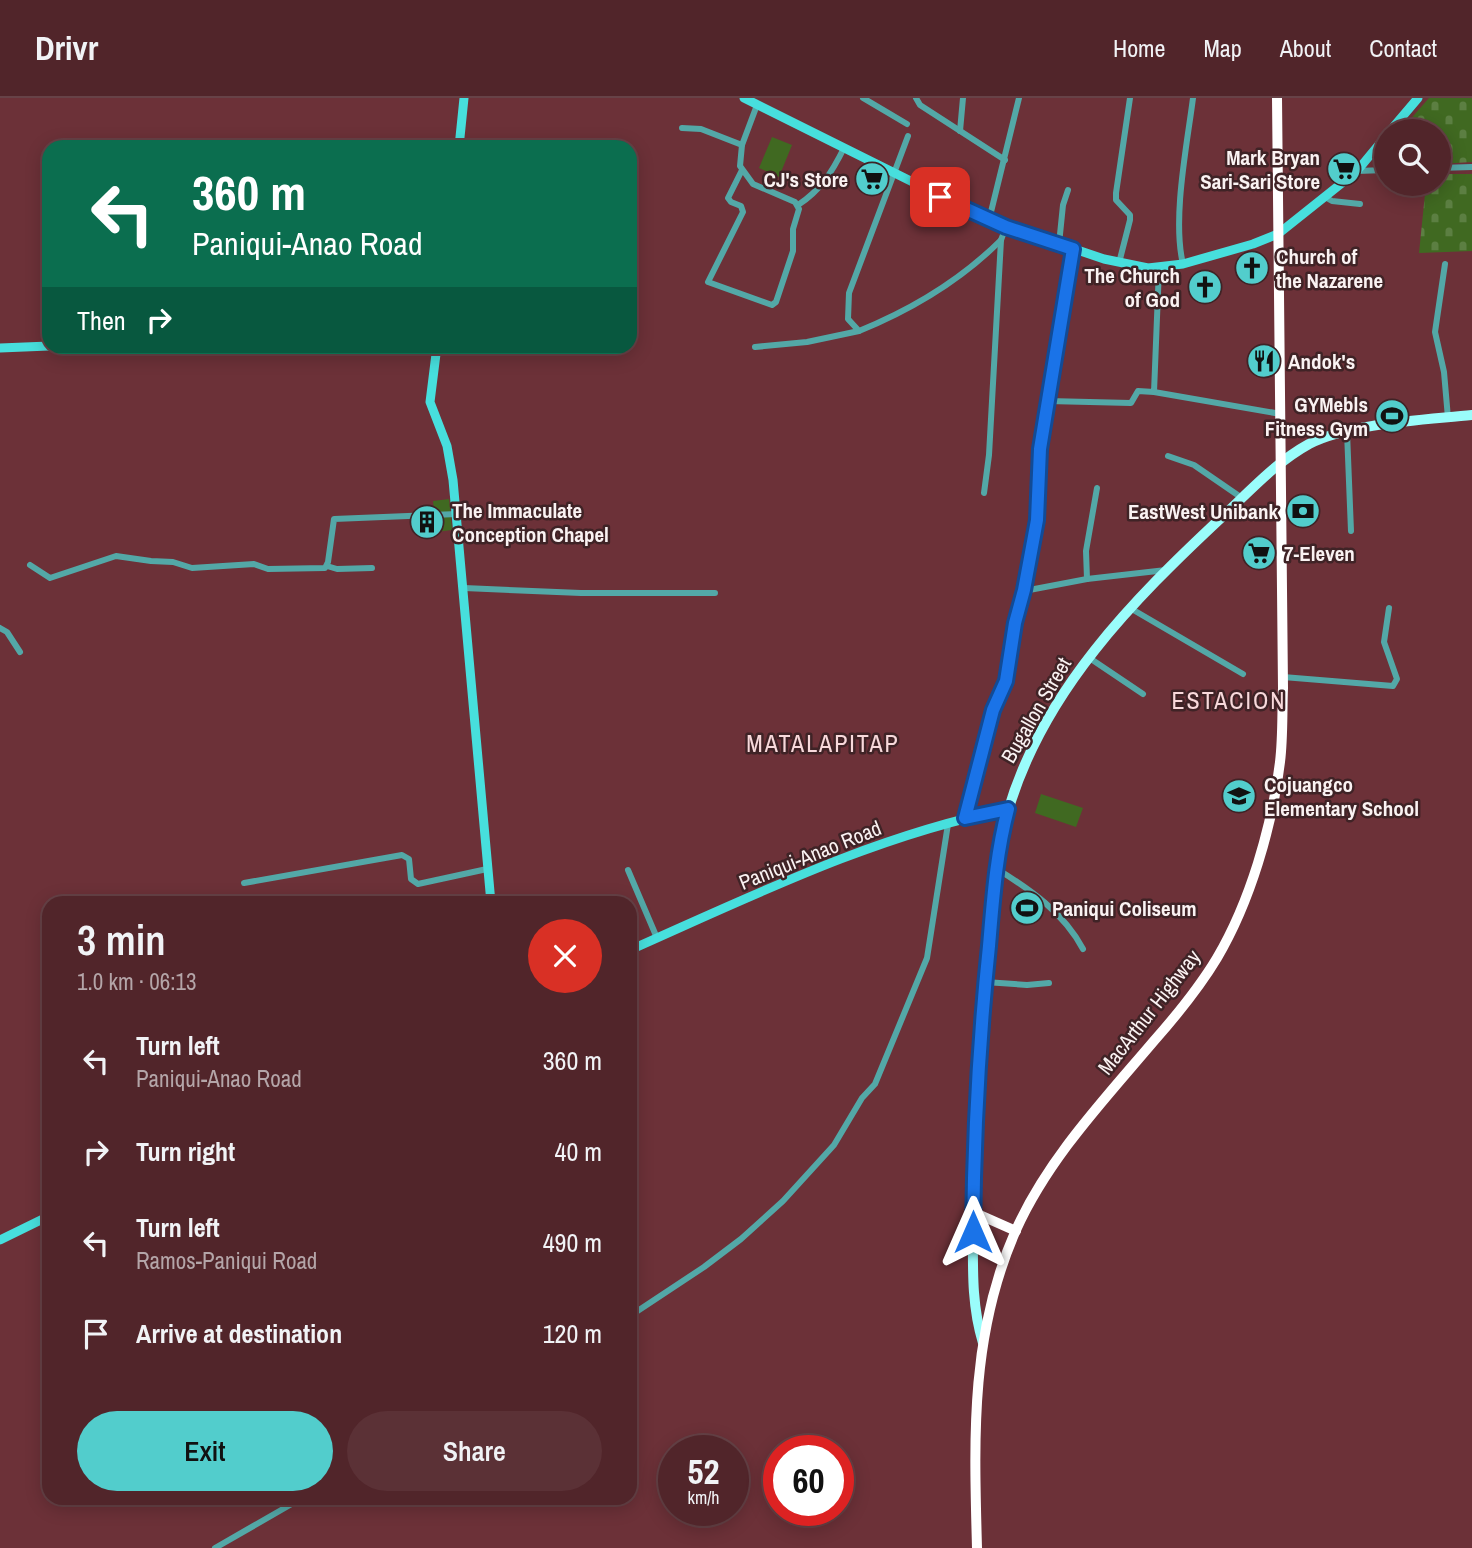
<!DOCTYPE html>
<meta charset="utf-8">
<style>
:root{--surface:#51252a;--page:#5b3136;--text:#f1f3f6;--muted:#b4a5a8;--line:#674247;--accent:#52cdcc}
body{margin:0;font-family:"Archivo Narrow",sans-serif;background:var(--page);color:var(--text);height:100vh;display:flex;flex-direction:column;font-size:26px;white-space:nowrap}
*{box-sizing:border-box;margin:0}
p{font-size:23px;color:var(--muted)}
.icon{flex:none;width:38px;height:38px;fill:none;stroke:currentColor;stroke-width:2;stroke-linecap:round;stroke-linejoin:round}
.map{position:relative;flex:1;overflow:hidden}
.side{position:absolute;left:42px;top:798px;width:595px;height:609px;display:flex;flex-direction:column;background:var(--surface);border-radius:21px;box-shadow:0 4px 18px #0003,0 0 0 2px var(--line)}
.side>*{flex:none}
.top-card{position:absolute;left:42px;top:42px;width:595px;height:214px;border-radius:21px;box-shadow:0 4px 18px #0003,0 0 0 2px var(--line);background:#0b6e4f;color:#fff;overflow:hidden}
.tools{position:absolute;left:1374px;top:21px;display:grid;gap:14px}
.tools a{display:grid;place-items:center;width:77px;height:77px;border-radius:50%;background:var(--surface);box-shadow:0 4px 18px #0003,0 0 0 2px var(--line);font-size:35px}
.speed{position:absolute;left:658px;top:1337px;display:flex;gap:14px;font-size:35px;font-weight:700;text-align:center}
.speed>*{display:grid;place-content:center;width:91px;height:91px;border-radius:50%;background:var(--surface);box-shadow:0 4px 18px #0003,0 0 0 2px var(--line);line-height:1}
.speed small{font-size:18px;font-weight:400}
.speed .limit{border:10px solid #d22;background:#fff;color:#111}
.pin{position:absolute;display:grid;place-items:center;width:60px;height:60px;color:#fff;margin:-30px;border-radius:14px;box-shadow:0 4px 10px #0006}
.me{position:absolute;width:77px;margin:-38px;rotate:0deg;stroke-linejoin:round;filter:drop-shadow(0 0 5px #0008)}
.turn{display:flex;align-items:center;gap:24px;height:147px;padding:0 35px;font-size:32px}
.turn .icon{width:91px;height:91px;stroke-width:2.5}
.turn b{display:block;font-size:49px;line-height:60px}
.then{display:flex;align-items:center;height:66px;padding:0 35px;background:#0003;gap:14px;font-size:26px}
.round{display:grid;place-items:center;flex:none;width:74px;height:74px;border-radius:37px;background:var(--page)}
.headline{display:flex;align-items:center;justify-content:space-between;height:119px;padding:0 35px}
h1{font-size:42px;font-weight:600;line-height:52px}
.cta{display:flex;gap:14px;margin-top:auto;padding:14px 35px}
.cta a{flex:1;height:80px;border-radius:42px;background:var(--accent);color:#111;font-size:28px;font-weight:600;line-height:80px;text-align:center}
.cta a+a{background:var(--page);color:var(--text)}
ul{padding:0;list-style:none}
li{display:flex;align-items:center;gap:21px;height:91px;padding:0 35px}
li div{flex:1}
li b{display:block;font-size:26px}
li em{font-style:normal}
header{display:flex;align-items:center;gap:42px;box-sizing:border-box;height:98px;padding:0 35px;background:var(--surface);border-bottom:2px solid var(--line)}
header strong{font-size:33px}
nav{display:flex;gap:38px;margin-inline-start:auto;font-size:24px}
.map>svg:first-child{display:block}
.grass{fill:#406921}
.cemetery{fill:url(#cemetery-stones)}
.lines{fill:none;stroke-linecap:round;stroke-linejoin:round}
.street{stroke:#53a8a7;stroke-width:6}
.secondary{stroke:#47dfdd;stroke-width:9}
.primary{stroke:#9afdfb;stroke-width:10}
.highway{stroke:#fff;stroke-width:10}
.route-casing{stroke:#114b97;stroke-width:18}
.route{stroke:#1a73e8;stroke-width:12}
.labels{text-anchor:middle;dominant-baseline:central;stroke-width:5;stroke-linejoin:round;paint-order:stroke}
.poi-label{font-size:21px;font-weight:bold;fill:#faf2f2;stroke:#3f2326;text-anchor:start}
.street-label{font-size:21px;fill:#faf2f2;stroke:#3f2326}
.quarter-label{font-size:24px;letter-spacing:2px;fill:#f8d9db;stroke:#3f2326}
</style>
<header>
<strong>Drivr</strong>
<nav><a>Home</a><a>Map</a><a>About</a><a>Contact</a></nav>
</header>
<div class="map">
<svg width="1472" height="1450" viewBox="0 0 1472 1450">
<defs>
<pattern id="cemetery-stones" width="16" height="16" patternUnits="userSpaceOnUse" patternTransform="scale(1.75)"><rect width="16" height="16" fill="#406921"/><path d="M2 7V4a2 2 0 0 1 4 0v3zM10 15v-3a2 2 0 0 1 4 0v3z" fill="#5c7f42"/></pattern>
</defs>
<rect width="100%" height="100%" fill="#6c3138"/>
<g class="grass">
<polygon points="772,39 792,47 779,79 759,70"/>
<polygon points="449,401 452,432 436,434 433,403"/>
<polygon points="1041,696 1083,710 1076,729 1035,715"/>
</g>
<g class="cemetery">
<polygon points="1429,0 1472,0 1472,64 1439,66 1438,33 1400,33"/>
<polygon points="1439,76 1472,76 1472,153 1419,155 1426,86 1438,86"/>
</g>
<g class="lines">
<g class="street">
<polyline points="863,0 907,26"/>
<polyline points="916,0 920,7 1005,62"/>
<polyline points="682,30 701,31 742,47"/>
<polyline points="960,33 963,0"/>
<path d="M908,38L849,195L848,221L859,233C913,211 960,183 1001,142"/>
<polyline points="1438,70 1472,69"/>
<polyline points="742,72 728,100 731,104 741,108 743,114 708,184 772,207 776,204 793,153 793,131 799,111 795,104 753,86 740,68 742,47 757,7"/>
<polyline points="1357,73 1386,72"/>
<polyline points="1325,99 1332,103 1360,106"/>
<path d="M798,107C821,92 832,74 844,50"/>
<polyline points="989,122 1019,0"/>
<polyline points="1059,146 1063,107 1068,92"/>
<polyline points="1119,165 1130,122 1130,117 1116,102 1116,95 1130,0"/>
<path d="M1183,166C1172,121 1187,47 1193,0"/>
<polyline points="1445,166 1435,234 1444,274 1448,320"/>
<polyline points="755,249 807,244 859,233"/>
<polyline points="1154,294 1281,316"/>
<polyline points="1048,303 1131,305 1138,293 1154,294 1159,170"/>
<polyline points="1347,334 1351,433"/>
<polyline points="1168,358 1194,367 1242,400"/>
<polyline points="984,395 989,357 1001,142 1006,129"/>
<polyline points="30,467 50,480 116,458 151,463 173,464 192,470 254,466 268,471 325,470 328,464 334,421 457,416"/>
<polyline points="327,468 337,471 372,470"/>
<polyline points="1087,481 1086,453 1097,390"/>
<polyline points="464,490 581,495 715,495"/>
<polyline points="1024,493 1087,481 1166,472"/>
<polyline points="1130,510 1243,576"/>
<polyline points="0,530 7,534 20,554"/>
<polyline points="1088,559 1143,596"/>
<polyline points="1283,579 1393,588 1397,581 1384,544 1389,510"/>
<polyline points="965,720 993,612 1006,583 1015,525 1024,493 1037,422 1040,351 1073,151"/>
<path d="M997,771C1031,792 1064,815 1083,851"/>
<polyline points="628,772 657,840"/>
<polyline points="244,785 402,757 409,761 411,781 418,786 487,771"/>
<polyline points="985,884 1027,887 1049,885"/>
<polyline points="630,1218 704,1169 741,1141 783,1103 834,1047 862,1000 875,986 927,860 948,726"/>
<polyline points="215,1450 302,1400"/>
</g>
<g class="secondary">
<polyline points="744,0 989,122 1104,161 1148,170 1183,166 1253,146 1278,136 1357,73 1386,38"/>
<polyline points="1390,33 1418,0"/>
<polyline points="459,49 464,0"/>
<polyline points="437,248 430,304 447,348 453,382 491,805"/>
<polyline points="0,250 49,248"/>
<path d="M630,852C752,798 876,737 1008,711"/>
<polyline points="0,1142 49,1118"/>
</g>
<path class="primary" d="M983,1245C971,1206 973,1167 973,1127C973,1081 974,1036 977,990C980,935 986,880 991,824C995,787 997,749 1008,713C1043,593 1133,502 1222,419C1249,394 1276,364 1309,346C1350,325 1425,322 1472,317"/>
<g class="highway">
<polyline points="973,1114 1016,1133"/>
<path d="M977,1450C974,1339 970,1236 1016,1132C1048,1061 1103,1003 1153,944C1176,918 1199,890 1217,860C1250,804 1272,729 1280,664C1283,640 1282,615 1283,590L1277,0"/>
</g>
</g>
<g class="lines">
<g class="route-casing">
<path id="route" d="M940,99L1006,129L1073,151L1040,351L1037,422L1024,492L1015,525L1006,583L993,612L965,720L1008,711C996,756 993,802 989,848C979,943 974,1038 973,1134"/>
</g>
<use href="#route" class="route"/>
</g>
<defs>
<g id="supermarket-disc" transform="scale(1.75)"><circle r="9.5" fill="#52cdcc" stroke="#3f2326"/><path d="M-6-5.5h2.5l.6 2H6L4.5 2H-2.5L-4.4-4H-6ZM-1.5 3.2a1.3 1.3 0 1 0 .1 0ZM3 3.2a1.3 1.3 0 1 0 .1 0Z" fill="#111"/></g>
<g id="church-disc" transform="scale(1.75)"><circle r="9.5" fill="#52cdcc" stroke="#3f2326"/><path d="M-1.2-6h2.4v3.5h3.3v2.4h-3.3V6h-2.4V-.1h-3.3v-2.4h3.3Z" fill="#111"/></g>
<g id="restaurant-disc" transform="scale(1.75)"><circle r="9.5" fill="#52cdcc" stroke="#3f2326"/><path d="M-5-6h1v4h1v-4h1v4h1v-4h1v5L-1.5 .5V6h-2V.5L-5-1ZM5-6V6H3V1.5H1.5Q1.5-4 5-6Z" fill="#111"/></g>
<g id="stadium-disc" transform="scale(1.75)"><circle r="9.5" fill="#52cdcc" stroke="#3f2326"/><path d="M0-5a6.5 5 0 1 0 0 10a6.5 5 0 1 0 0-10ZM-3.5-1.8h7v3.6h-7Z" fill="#111"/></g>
<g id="bank-disc" transform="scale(1.75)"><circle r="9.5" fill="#52cdcc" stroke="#3f2326"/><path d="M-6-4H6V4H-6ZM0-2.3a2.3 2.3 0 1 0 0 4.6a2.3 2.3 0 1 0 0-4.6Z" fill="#111"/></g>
<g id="building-disc" transform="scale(1.75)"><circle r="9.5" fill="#52cdcc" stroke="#3f2326"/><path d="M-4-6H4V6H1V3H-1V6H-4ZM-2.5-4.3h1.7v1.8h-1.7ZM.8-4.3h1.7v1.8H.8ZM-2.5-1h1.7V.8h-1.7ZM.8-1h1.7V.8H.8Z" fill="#111"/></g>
<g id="school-disc" transform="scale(1.75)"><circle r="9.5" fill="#52cdcc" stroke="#3f2326"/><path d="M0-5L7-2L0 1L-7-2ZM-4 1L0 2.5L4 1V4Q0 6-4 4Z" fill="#111"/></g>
</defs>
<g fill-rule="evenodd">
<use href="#supermarket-disc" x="1344" y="71"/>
<use href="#supermarket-disc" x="872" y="81"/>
<use href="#church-disc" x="1252" y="170"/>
<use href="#church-disc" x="1205" y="189"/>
<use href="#restaurant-disc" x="1264" y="263"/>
<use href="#stadium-disc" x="1392" y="318"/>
<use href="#bank-disc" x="1303" y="413"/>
<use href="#building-disc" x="427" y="424"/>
<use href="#supermarket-disc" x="1259" y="455"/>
<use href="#school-disc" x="1239" y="698"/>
<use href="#stadium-disc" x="1027" y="810"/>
</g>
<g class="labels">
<g class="poi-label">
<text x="1320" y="59" text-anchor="end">Mark Bryan<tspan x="1320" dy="24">Sari-Sari Store</tspan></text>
<text x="848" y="81" text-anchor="end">CJ's Store</text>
<text x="1276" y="158">Church of<tspan x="1276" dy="24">the Nazarene</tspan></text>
<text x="1180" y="177" text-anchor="end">The Church<tspan x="1180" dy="24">of God</tspan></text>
<text x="1288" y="263">Andok's</text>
<text x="1368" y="306" text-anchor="end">GYMebls<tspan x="1368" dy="24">Fitness Gym</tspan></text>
<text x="452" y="412">The Immaculate<tspan x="452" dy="24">Conception Chapel</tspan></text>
<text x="1278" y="413" text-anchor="end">EastWest Unibank</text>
<text x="1284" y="455">7-Eleven</text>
<text x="1264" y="686">Cojuangco<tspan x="1264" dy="24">Elementary School</tspan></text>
<text x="1052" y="810">Paniqui Coliseum</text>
</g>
<g class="street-label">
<text transform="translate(1036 612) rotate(-60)">Bugallon Street</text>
<text transform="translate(810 757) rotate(-22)">Paniqui-Anao Road</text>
<text transform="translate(1149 914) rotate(-52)">MacArthur Highway</text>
</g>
<g class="quarter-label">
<text x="1229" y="602">ESTACION</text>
<text x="823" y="645">MATALAPITAP</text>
</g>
</g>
</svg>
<div class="tools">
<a><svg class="icon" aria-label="search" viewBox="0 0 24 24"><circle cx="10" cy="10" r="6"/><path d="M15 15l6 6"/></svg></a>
</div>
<div class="speed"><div>52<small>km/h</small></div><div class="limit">60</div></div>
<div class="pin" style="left:940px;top:99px;background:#d93025"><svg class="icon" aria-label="arrive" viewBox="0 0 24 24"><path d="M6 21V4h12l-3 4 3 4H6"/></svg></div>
<svg class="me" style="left:973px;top:1134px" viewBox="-20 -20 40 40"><path d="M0-17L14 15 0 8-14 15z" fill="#1a73e8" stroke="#fff" stroke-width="4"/></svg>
<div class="top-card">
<div class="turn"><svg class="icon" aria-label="left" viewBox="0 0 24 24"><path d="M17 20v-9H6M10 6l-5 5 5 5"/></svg><div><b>360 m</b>Paniqui-Anao Road</div></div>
<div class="then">Then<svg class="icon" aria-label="right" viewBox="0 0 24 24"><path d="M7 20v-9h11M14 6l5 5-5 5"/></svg></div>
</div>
<section class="side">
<div class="headline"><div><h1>3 min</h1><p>1.0 km · 06:13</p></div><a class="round" style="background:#d93025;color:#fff"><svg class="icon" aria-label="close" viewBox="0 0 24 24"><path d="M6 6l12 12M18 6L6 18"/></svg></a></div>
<ul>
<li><svg class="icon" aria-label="left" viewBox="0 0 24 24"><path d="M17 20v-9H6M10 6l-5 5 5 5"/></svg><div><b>Turn left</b><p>Paniqui-Anao Road</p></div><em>360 m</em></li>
<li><svg class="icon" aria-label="right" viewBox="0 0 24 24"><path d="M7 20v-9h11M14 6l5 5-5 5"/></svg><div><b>Turn right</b></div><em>40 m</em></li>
<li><svg class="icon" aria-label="left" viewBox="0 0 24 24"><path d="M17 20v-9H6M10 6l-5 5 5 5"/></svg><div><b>Turn left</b><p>Ramos-Paniqui Road</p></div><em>490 m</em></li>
<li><svg class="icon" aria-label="arrive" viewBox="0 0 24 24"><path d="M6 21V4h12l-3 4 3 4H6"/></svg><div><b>Arrive at destination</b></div><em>120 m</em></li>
</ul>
<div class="cta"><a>Exit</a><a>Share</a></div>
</section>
</div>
